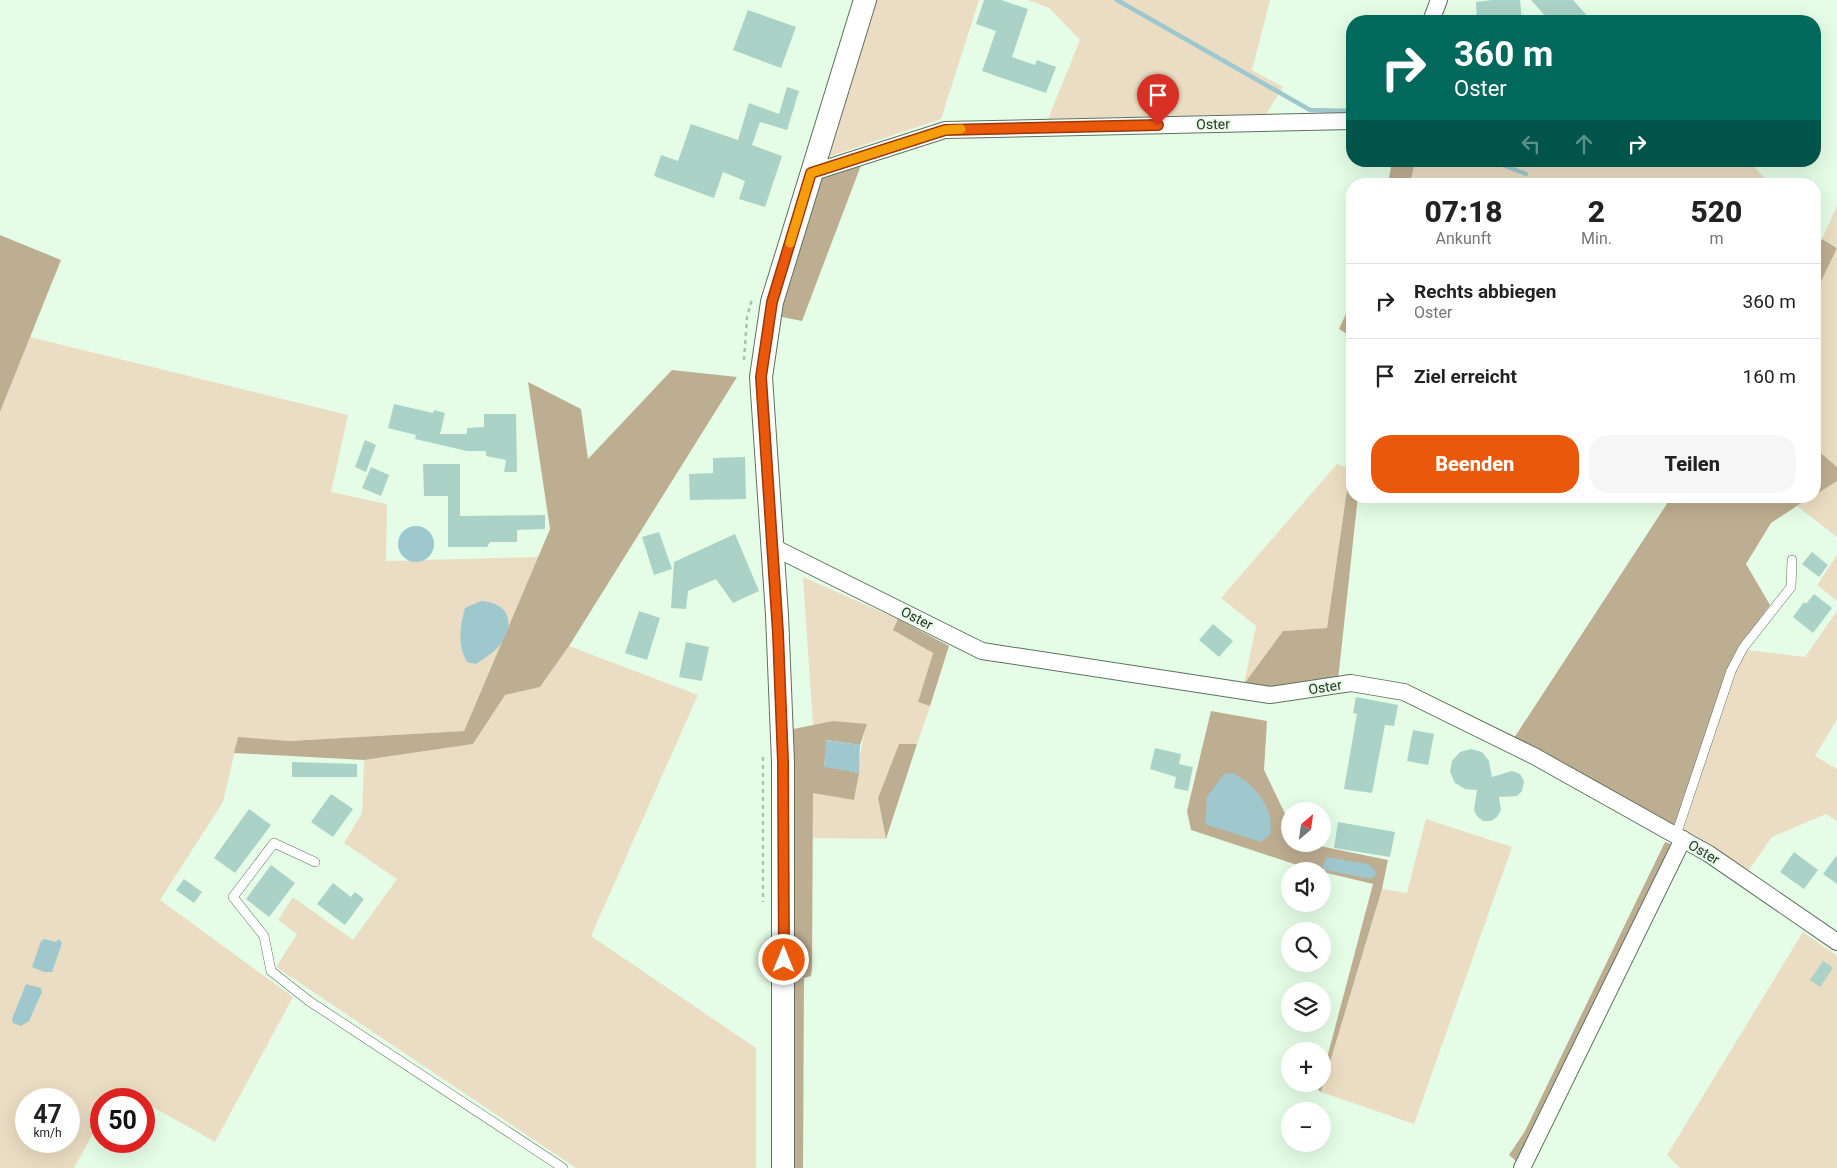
<!DOCTYPE html>
<html lang="de">
<meta charset="utf-8">
<style>
:root{--surface:#fff;--page:#f6f6f6;--text:#222;--muted:#767676;--line:#e0e0e0;--accent:#ea580c}
body{margin:0;font-family:Roboto,sans-serif;background:var(--page);color:var(--text);height:100vh;display:flex;flex-direction:column;font-size:19px;white-space:nowrap}
*{box-sizing:border-box;margin:0}
p{font-size:16px;color:var(--muted)}
.icon{flex:none;width:28px;height:28px;fill:none;stroke:currentColor;stroke-width:2;stroke-linecap:round;stroke-linejoin:round}
.map{position:relative;flex:1;overflow:hidden}
.sheet{position:absolute;left:1346px;top:178px;width:475px;height:325px;display:flex;flex-direction:column;background:var(--surface);border-radius:20px;box-shadow:0 5px 20px #0002}
.sheet>*{flex:none}
.top-card{position:absolute;left:1346px;top:15px;width:475px;height:152px;border-radius:20px;box-shadow:0 5px 20px #0002;background:#00695c;color:#fff;overflow:hidden}
.needle{width:32px;rotate:29deg}
.fabs{position:absolute;left:1281px;top:802px;display:grid;gap:10px}
.fabs a{display:grid;place-items:center;width:50px;height:50px;border-radius:50%;background:var(--surface);box-shadow:0 5px 20px #0002;font-size:25px}
.speed{position:absolute;left:15px;top:1088px;display:flex;gap:10px;font-size:25px;font-weight:700;text-align:center}
.speed>*{display:grid;place-content:center;width:65px;height:65px;border-radius:50%;background:var(--surface);box-shadow:0 5px 20px #0002;line-height:1}
.speed small{font-size:12px;font-weight:400}
.speed .limit{border:8px solid #d22;background:#fff;color:#111}
.pin{position:absolute;display:grid;place-items:center;width:42px;height:42px;color:#fff;margin:-51px -21px;border-radius:50% 50% 50% 0;rotate:-45deg;box-shadow:0 0 5px #0007}
.pin .icon{rotate:45deg}
.me{position:absolute;width:55px;margin:-28px;rotate:0deg;stroke-linejoin:round;filter:drop-shadow(0 0 4px #0008)}
.turn{display:flex;align-items:center;gap:18px;height:105px;padding:0 25px;font-size:22px}
.turn .icon{width:65px;height:65px;stroke-width:2.5}
.turn b{display:block;font-size:35px;line-height:42px}
.lanes{display:flex;align-items:center;height:48px;padding:0 25px;background:#0003;justify-content:center;gap:25px;direction:ltr}
.lanes .off{opacity:.35}
.eta{display:flex;justify-content:space-evenly;align-items:center;height:85px;text-align:center}
.eta b{font-size:30px;font-weight:800;line-height:35px}
.cta{display:flex;gap:10px;margin-top:auto;padding:10px 25px}
.cta a{flex:1;height:58px;border-radius:20px;background:var(--accent);color:#fff;font-size:20px;font-weight:800;line-height:58px;text-align:center}
.cta a+a{background:var(--page);color:var(--text)}
ul{padding:0;list-style:none}
li{display:flex;align-items:center;gap:15px;height:75px;padding:0 25px;border-top:1px solid var(--line)}
li div{flex:1}
li b{display:block;font-size:19px}
li em{font-style:normal}
.map>svg:first-child{display:block}
.green{fill:#ebddc3;fill-rule:evenodd}
.forest{fill:#beae91}
.water{fill:#9fc8ce}
.lines{fill:none;stroke-linecap:round;stroke-linejoin:round}
.stream{stroke:#9fc8ce;stroke-width:4.5}
.building{fill:#aad2c7}
.lane-casing{stroke:#5d715e;stroke-width:10}
.street-casing{stroke:#5d715e;stroke-width:18}
.secondary-casing{stroke:#5d715e;stroke-width:24}
.path{stroke:#acc0ad;stroke-width:2.5;stroke-dasharray:4 4;stroke-linecap:butt}
.lane{stroke:#fff;stroke-width:9}
.street{stroke:#fff;stroke-width:16}
.secondary{stroke:#fff;stroke-width:22}
.route-casing{stroke:#983908;stroke-width:12}
.route{stroke:#ea580c;stroke-width:9}
.slow{stroke:#f59e0b;stroke-width:9}
.labels{text-anchor:middle;dominant-baseline:central;stroke-width:4;stroke-linejoin:round;paint-order:stroke}
.street-label{font-size:14px;fill:#283129;stroke:#e5fde6}
</style>
<div class="map">
<svg width="1837" height="1168" viewBox="0 0 1837 1168">
<rect width="100%" height="100%" fill="#e5fde6"/>
<g class="green">
<polygon points="874,0 979,0 941,119 822,159"/>
<polygon points="1028,0 1270,0 1252,70 1283,87 1266,114 1048,119 1080,40 1049,8"/>
<polygon points="1415,161 1749,161 1770,184 1410,184"/>
<polygon points="1837,206 1837,247 1822,239 1815,253 1815,232 1822,239"/>
<polygon points="1837,248 1837,467 1815,448 1815,294"/>
<path d="M30,337L348,415L331,492L387,504L386,561L538,557L464,731L290,741L238,738L223,802L160,900L293,997L215,1142L144,1102V1099H138L119,1088L113,1099H101V1119L74,1168H0V412ZM26,1099H69V1141H26Z"/>
<polygon points="1337,464 1350,469 1327,628 1283,631 1244,684 1256,626 1221,598"/>
<polygon points="1837,481 1837,537 1797,506"/>
<polygon points="1837,555 1837,601 1817,585"/>
<path d="M803,577L898,619L894,630L933,653L918,702L930,706L917,744H899L878,798L886,839L813,838V792L854,800C859,774 859,749 867,724L833,721L813,725Z"/>
<polygon points="1837,611 1837,719 1815,756 1837,769 1837,821 1826,814 1772,837 1746,874 1683,831 1734,674 1747,650 1805,657"/>
<polygon points="569,646 698,695 591,936 756,1048 756,1168 576,1168 276,967 297,934 278,920 293,897 353,940 397,879 344,843 362,813 364,760 473,744 505,694 540,687"/>
<polygon points="1426,819 1512,847 1414,1124 1321,1092 1382,889 1407,893"/>
<polygon points="1803,932 1837,956 1837,1168 1680,1168 1667,1155"/>
</g>
<g class="forest">
<polygon points="863,160 802,321 777,316 818,176"/>
<polygon points="1392,161 1415,161 1410,184 1388,184"/>
<polygon points="0,235 61,260 0,412"/>
<polygon points="1822,239 1837,248 1815,294 1815,253"/>
<polygon points="1352,301 1352,337 1339,329"/>
<polygon points="672,370 737,377 569,646 540,687 505,695 473,744 364,760 234,753 238,737 290,741 464,731 550,529 528,382 581,409 588,459"/>
<polygon points="1815,448 1837,467 1837,481 1815,495"/>
<polygon points="1350,469 1352,470 1352,496 1358,496 1338,680 1271,689 1244,684 1283,631 1327,628"/>
<polygon points="1672,496 1812,496 1771,523 1746,564 1770,605 1741,644 1674,828 1514,738"/>
<polygon points="898,619 949,646 930,706 918,702 933,653 893,630"/>
<polygon points="1211,711 1267,721 1264,770 1290,824 1290,844 1310,844 1388,860 1382,889 1321,1092 1318,1090 1320,1084 1322,1084 1323,1073 1373,884 1306,868 1191,830 1187,811"/>
<polygon points="833,721 867,724 860,745 827,740 824,766 859,773 854,800 813,793 812,968 811,976 804,978 803,1168 794,1168 793,729"/>
<polygon points="899,744 917,744 886,839 878,798"/>
<polygon points="1665,842 1673,845 1531,1135 1516,1161 1509,1155 1525,1131"/>
</g>
<g class="water">
<circle cx="416" cy="544" r="18"/>
<path d="M481,601C511,603 516,626 498,647C492,654 483,659 476,664L467,662C457,644 460,627 465,608Z"/>
<polygon points="826,740 860,745 859,773 824,767"/>
<path d="M1232,773C1253,781 1276,811 1270,835L1261,842L1205,824L1207,797L1224,774Z"/>
<polygon points="1326,857 1368,864 1377,872 1372,879 1324,870 1323,865"/>
<polygon points="44,939 56,942 59,939 62,943 52,972 44,972 32,967 41,941"/>
<polygon points="26,984 41,988 42,992 29,1021 21,1026 13,1023 12,1019"/>
</g>
<g class="lines">
<g class="stream">
<polyline points="1117,0 1310,110 1352,111"/>
<polyline points="1493,161 1526,174"/>
</g>
</g>
<g class="building">
<polygon points="984,0 1001,0 1028,9 1012,57 1035,65 1037,60 1056,67 1046,93 982,71 996,31 976,24"/>
<polygon points="1492,0 1520,0 1522,21 1477,21 1476,2"/>
<polygon points="1531,0 1573,0 1592,21 1550,21"/>
<polygon points="748,10 796,27 781,68 733,50"/>
<polygon points="787,87 799,91 787,130 760,122 752,145 782,156 765,207 739,199 745,181 723,172 714,198 654,176 661,155 678,161 691,124 738,140 749,103 779,114"/>
<polygon points="394,404 433,413 434,410 445,413 440,434 467,434 467,428 484,427 484,414 516,414 517,472 504,472 506,460 486,456 486,451 467,451 415,439 416,435 388,428"/>
<polygon points="365,440 376,445 366,472 355,467"/>
<polygon points="745,457 746,499 690,500 689,474 713,473 713,458"/>
<polygon points="423,464 460,464 460,516 545,515 545,529 517,530 517,542 490,542 487,547 448,547 448,496 424,496"/>
<polygon points="371,467 389,475 381,496 362,488"/>
<polygon points="659,532 672,569 654,575 642,537"/>
<polygon points="735,534 759,591 733,603 716,579 688,591 686,609 671,608 674,562"/>
<polygon points="1812,552 1828,565 1819,577 1802,564"/>
<polygon points="1814,594 1832,608 1813,633 1793,617 1804,602 1806,604"/>
<polygon points="639,611 660,618 647,660 625,653"/>
<polygon points="1213,624 1233,641 1219,657 1199,640"/>
<polygon points="686,642 709,647 702,681 679,677"/>
<polygon points="1356,697 1398,705 1394,726 1385,725 1372,793 1344,789 1357,714 1353,713"/>
<polygon points="1413,730 1434,734 1428,765 1407,761"/>
<polygon points="1155,748 1181,754 1179,764 1193,767 1188,791 1174,788 1176,777 1150,769"/>
<polygon points="1471,749 1482,752 1489,761 1492,777 1512,771 1520,774 1524,781 1522,791 1517,796 1499,797 1501,810 1497,817 1491,821 1483,821 1477,816 1474,810 1477,790 1465,789 1455,783 1450,772 1452,761 1460,752"/>
<polygon points="292,762 357,764 357,777 292,777"/>
<polygon points="331,794 353,809 333,837 311,822"/>
<polygon points="249,809 271,825 235,873 214,858"/>
<polygon points="1338,822 1395,832 1390,857 1334,848"/>
<polygon points="1794,852 1818,870 1804,889 1780,872"/>
<polygon points="1837,855 1837,884 1823,874"/>
<polygon points="271,865 295,883 269,917 246,899"/>
<polygon points="184,879 202,892 194,903 176,890"/>
<polygon points="333,883 351,897 355,892 364,899 345,925 317,904"/>
<polygon points="1823,961 1833,968 1820,987 1810,980"/>
</g>
<g class="lines">
<g class="lane-casing">
<g id="lane">
<polyline points="1676,835 1731,671 1743,648 1791,587 1792,560"/>
<polyline points="315,862 274,843 233,897 264,936 271,971 309,1001 563,1168"/>
</g>
</g>
<g class="street-casing">
<g id="street">
<polyline points="1431,21 1439,0"/>
<polyline points="811,173 945,130 1352,121"/>
<polyline points="773,547 982,651 1270,695 1351,683 1404,692 1534,756 1709,854 1837,942"/>
<polyline points="1522,1168 1683,839"/>
</g>
</g>
<g class="secondary-casing">
<polyline id="secondary" points="783,1168 783,762 777,615 761,377 772,302 865,0"/>
</g>
<g class="path">
<polyline points="744,360 747,317 752,299"/>
<polyline points="763,757 763,902"/>
</g>
<use href="#lane" class="lane"/>
<use href="#street" class="street"/>
<use href="#secondary" class="secondary"/>
</g>
<g class="lines">
<g class="route-casing">
<polyline id="route" points="784,960 783,762 778,633 761,377 772,302 811,173 945,130 1158,125"/>
</g>
<use href="#route" class="route"/>
<polyline class="slow" points="790,243 811,173 945,130 961,129"/>
</g>
<g class="labels">
<g class="street-label">
<text transform="translate(1213 124) rotate(-1)">Oster</text>
<text transform="translate(917 618) rotate(27)">Oster</text>
<text transform="translate(1325 687) rotate(-9)">Oster</text>
<text transform="translate(1704 852) rotate(31)">Oster</text>
</g>
</g>
</svg>
<div class="fabs">
<a><svg class="needle" viewBox="-14 -14 28 28"><path d="M0-13l5 13h-10z" fill="#e53935"/><path d="M0 13l5-13h-10z" fill="#767676"/></svg></a>
<a><svg class="icon" aria-label="sound" viewBox="0 0 24 24"><path d="M4 9h4l5-4v14l-5-4H4zM17 9q2 3 0 6"/></svg></a>
<a><svg class="icon" aria-label="search" viewBox="0 0 24 24"><circle cx="10" cy="10" r="6"/><path d="M15 15l6 6"/></svg></a>
<a><svg class="icon" aria-label="layers" viewBox="0 0 24 24"><path d="M12 4l9 5-9 5-9-5zM3 14l9 5 9-5"/></svg></a>
<a>+</a>
<a>−</a>
</div>
<div class="speed"><div>47<small>km/h</small></div><div class="limit">50</div></div>
<div class="pin" style="left:1158px;top:125px;background:#d93025"><svg class="icon" aria-label="arrive" viewBox="0 0 24 24"><path d="M6 21V4h12l-3 4 3 4H6"/></svg></div>
<svg class="me" style="left:784px;top:960px" viewBox="-20 -20 40 40"><circle r="17" fill="#ea580c" stroke="#fff" stroke-width="3"/><path d="M0-11L8 9 0 5-8 9z" fill="#fff"/></svg>
<div class="top-card">
<div class="turn"><svg class="icon" aria-label="right" viewBox="0 0 24 24"><path d="M7 20v-9h11M14 6l5 5-5 5"/></svg><div><b>360 m</b>Oster</div></div>
<div class="lanes"><svg class="icon off" aria-label="left" viewBox="0 0 24 24"><path d="M17 20v-9H6M10 6l-5 5 5 5"/></svg><svg class="icon off" aria-label="ahead" viewBox="0 0 24 24"><path d="M12 20V5M6 11l6-6 6 6"/></svg><svg class="icon" aria-label="right" viewBox="0 0 24 24"><path d="M7 20v-9h11M14 6l5 5-5 5"/></svg></div>
</div>
<section class="sheet">
<div class="eta">
<div><b>07:18</b><p>Ankunft</p></div>
<div><b>2</b><p>Min.</p></div>
<div><b>520</b><p>m</p></div>
</div>
<ul>
<li><svg class="icon" aria-label="right" viewBox="0 0 24 24"><path d="M7 20v-9h11M14 6l5 5-5 5"/></svg><div><b>Rechts abbiegen</b><p>Oster</p></div><em>360 m</em></li>
<li><svg class="icon" aria-label="arrive" viewBox="0 0 24 24"><path d="M6 21V4h12l-3 4 3 4H6"/></svg><div><b>Ziel erreicht</b></div><em>160 m</em></li>
</ul>
<div class="cta"><a>Beenden</a><a>Teilen</a></div>
</section>
</div>
